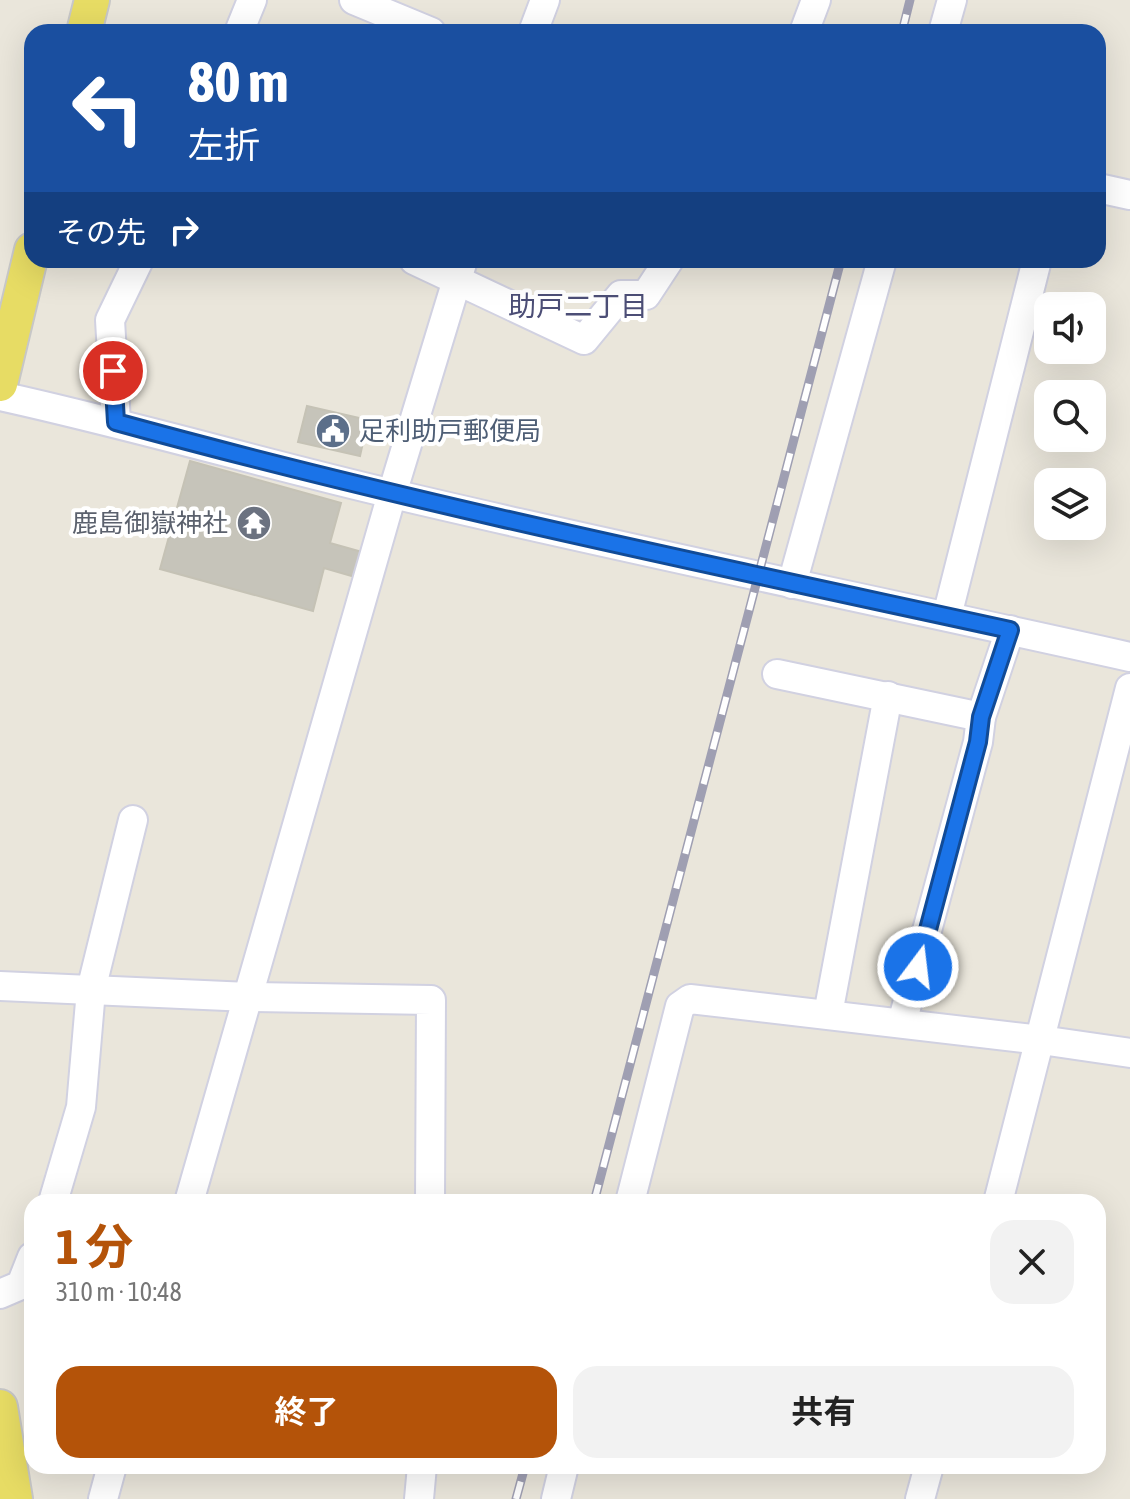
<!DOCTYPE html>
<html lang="ja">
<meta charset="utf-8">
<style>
:root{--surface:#fff;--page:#f2f2f2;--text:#222;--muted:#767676;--accent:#b45309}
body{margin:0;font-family:"Asap Condensed","Noto Sans JP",sans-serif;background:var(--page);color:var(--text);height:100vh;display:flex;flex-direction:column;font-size:30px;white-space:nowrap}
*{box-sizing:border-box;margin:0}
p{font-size:26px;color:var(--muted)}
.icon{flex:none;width:44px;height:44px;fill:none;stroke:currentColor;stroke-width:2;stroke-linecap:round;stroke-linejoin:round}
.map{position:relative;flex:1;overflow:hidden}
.panel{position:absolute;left:24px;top:1194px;width:1082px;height:280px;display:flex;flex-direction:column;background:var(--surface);border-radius:24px;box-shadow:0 8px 32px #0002}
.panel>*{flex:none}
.top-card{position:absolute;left:24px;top:24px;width:1082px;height:244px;border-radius:24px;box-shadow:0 8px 32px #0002;background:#1a4fa0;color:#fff;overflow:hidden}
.controls{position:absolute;left:1034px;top:292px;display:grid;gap:16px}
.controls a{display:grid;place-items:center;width:72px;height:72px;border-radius:16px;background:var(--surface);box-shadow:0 8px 32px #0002;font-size:40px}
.pin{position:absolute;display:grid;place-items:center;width:68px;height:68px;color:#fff;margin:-34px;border:4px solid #fff;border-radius:50%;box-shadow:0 2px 8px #0007}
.me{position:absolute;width:88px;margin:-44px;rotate:15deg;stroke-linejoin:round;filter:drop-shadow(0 0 6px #0008)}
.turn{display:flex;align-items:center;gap:28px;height:168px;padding:0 32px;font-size:36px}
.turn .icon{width:104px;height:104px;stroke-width:2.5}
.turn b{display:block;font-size:56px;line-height:68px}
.then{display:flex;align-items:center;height:76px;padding:0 32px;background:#0003;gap:16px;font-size:30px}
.round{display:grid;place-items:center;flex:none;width:84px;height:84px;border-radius:24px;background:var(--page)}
.overview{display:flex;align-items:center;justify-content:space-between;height:136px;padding:0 32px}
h1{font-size:48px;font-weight:700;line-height:60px;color:var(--accent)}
.action{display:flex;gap:16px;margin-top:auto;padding:16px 32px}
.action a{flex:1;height:92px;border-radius:24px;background:var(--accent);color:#fff;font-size:32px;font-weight:700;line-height:92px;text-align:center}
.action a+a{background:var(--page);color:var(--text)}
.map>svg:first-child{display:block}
.building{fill:#c6c4ba;stroke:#c5c2b5;stroke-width:2}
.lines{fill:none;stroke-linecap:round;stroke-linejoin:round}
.minor-casing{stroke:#d1d1e1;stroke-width:32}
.major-casing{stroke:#c7c7c7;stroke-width:38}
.minor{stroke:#fff;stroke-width:28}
.major{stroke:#e7dc64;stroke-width:34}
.rail-casing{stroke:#9f9fb2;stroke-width:9}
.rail{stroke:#fff;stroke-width:6;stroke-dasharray:18;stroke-linecap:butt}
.route-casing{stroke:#114b97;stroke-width:20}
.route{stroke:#1a73e8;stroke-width:14}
.labels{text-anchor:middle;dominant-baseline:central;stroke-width:8;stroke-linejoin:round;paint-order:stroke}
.service-label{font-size:26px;fill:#4e5e75;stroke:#fff;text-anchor:start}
.worship-label{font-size:26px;fill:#5b616d;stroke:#fff;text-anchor:end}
.neighbourhood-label{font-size:28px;fill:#4c4e76;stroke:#fff}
</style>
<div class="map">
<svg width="1130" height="1499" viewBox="0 0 1130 1499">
<rect width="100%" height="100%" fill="#eae6db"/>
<g class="building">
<polygon points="307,406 368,420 360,456 298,442"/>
<polygon points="190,461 341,503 330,543 362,552 355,577 324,568 313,611 160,569"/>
</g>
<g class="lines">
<g class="minor-casing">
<g id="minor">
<polyline points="354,0 431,32"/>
<polyline points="239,32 252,0"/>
<polyline points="533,32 545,0"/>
<polyline points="804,32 816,0"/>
<polyline points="943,32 952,0"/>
<polyline points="1098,188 1130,195"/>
<polyline points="414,260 584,340 621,295 646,295 669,260"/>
<path d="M0,396C132,425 261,463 393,494C638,552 884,602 1130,657"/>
<polyline points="116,422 110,320 139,260"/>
<polyline points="792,584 882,260"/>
<polyline points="947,616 1037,260"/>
<polyline points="777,674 981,717"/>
<polyline points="0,986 249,997 431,1000 430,1202"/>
<polyline points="828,1014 888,696"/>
<polyline points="902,1023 978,742 981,717 1010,630"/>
<polyline points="53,1202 81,1107 91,990 133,820"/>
<polyline points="189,1202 392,494 463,260"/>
<polyline points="630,1202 680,1006 690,999 1041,1040 1130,1053"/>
<polyline points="998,1202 1130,688"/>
<polyline points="0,1294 21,1285 32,1257"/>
<polyline points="103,1499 112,1466"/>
<polyline points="419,1499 422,1466"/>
<polyline points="556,1499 564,1466"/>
<polyline points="920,1499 929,1466"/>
</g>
</g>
<g class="major-casing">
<g id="major">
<polyline points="84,32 92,0"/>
<polyline points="0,384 32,250"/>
<polyline points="0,1407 15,1499"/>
</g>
</g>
<use href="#minor" class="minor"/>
<use href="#major" class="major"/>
<g class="rail-casing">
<g id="rail">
<polyline points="902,32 910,0"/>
<polyline points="594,1202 841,260"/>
<polyline points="516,1499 525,1466"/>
</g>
</g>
<use href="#rail" class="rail"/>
</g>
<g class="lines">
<g class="route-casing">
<path id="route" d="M113,371L116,422C411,503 711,565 1010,630L981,717L978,742L918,967"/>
</g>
<use href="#route" class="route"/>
</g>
<defs>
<g id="civic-disc" transform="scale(1.8)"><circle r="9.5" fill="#5c6f8a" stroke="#fff"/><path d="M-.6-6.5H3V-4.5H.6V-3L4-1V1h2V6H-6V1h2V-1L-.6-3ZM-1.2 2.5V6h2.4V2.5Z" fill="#fff"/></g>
<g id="temple-disc" transform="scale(1.8)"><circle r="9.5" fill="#6b7280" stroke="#fff"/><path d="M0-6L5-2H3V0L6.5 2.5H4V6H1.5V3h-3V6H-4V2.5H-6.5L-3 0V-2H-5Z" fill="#fff"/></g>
</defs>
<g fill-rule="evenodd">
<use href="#civic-disc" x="333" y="431"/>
<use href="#temple-disc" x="254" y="523"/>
</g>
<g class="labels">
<g class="service-label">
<text x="359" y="431">足利助戸郵便局</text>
</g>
<g class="worship-label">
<text x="228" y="523">鹿島御嶽神社</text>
</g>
<g class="neighbourhood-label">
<text x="578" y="306">助戸二丁目</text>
</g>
</g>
</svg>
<div class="controls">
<a><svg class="icon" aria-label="sound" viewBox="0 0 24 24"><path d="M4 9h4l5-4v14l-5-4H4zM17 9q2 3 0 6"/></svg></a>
<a><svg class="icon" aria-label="search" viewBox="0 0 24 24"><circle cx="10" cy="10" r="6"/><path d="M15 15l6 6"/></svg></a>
<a><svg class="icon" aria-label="layers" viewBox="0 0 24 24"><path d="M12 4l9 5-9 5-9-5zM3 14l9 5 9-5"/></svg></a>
</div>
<div class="pin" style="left:113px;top:371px;background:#d93025"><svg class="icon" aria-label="arrive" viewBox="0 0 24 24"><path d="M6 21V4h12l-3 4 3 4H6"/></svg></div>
<svg class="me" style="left:918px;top:967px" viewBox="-20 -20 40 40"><circle r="17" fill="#1a73e8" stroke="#fff" stroke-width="3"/><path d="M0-11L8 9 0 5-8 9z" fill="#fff"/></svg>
<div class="top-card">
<div class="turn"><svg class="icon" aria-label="left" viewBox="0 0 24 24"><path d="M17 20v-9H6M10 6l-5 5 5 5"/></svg><div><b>80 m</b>左折</div></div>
<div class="then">その先<svg class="icon" aria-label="right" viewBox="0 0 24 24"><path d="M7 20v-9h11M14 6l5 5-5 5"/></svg></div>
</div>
<section class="panel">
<div class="overview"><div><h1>1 分</h1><p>310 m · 10:48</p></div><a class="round"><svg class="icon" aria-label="close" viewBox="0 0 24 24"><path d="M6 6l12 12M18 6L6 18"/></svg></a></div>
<div class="action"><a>終了</a><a>共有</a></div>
</section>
</div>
